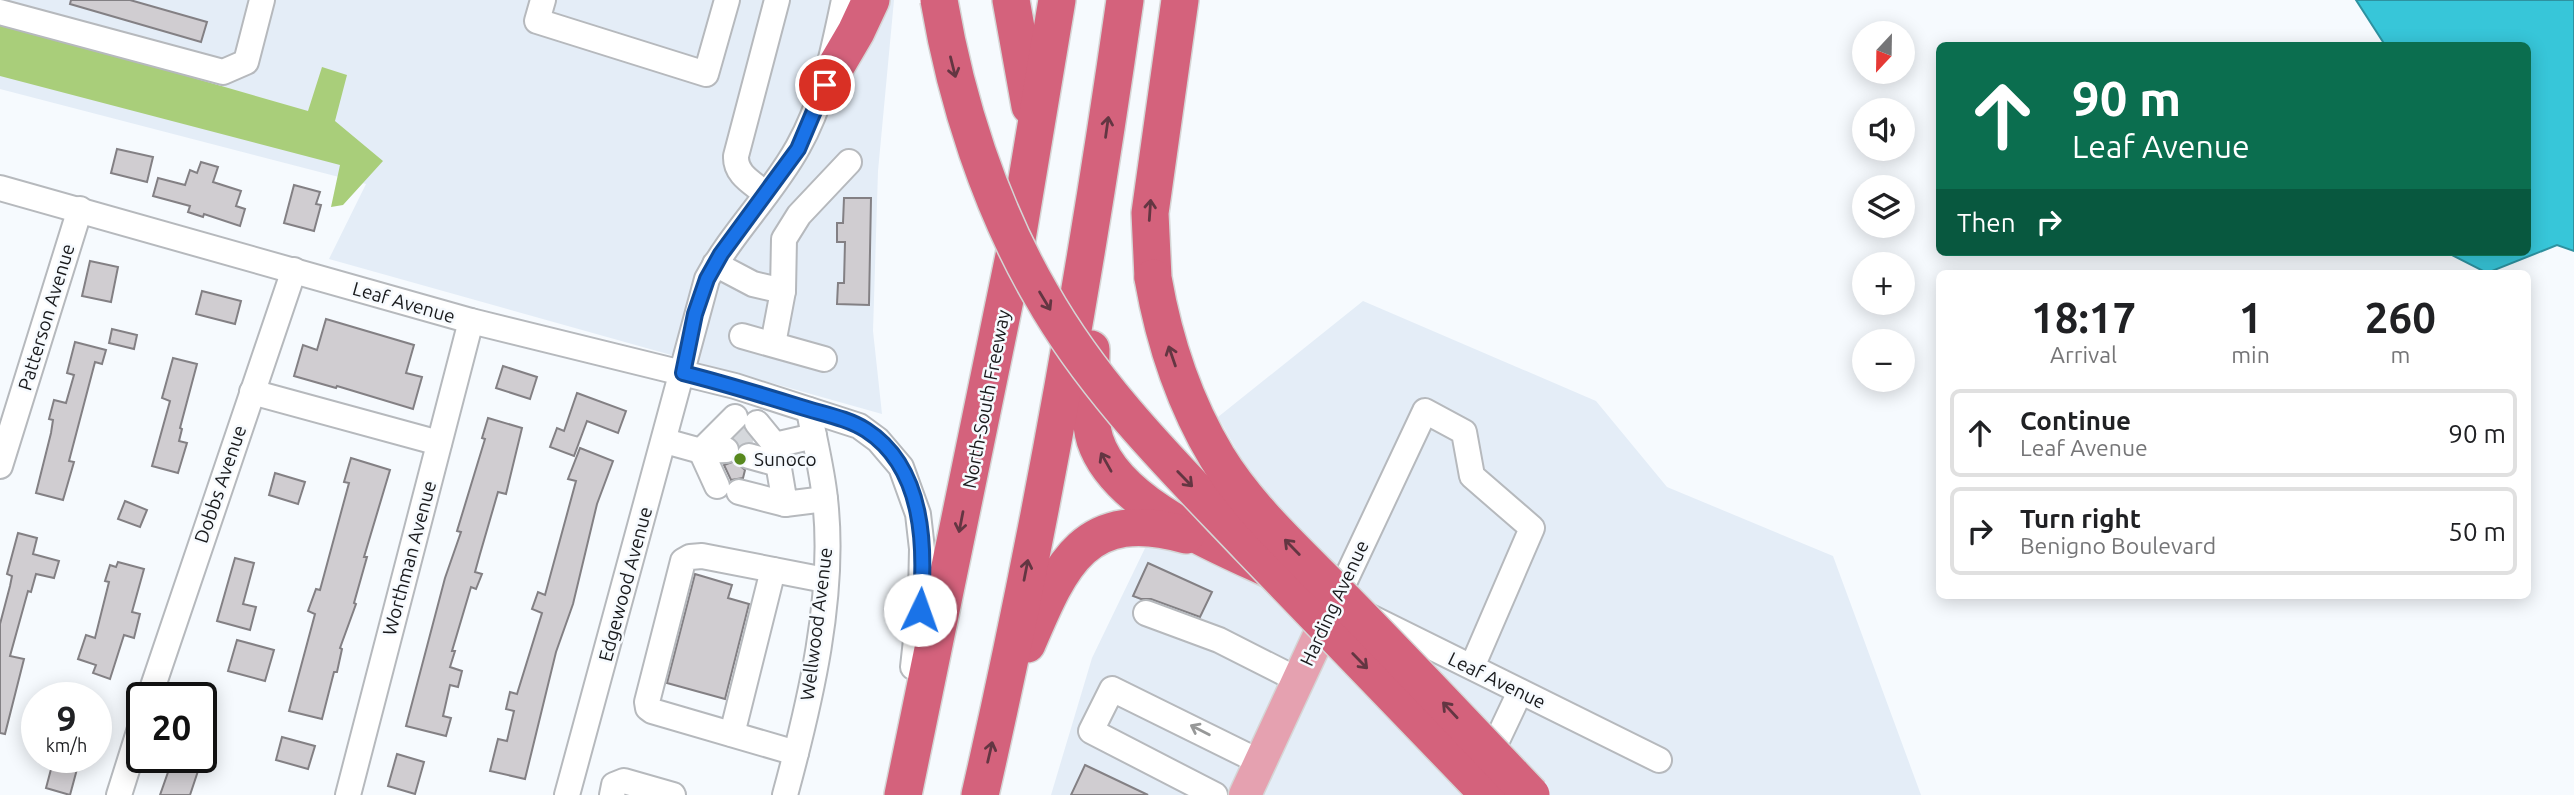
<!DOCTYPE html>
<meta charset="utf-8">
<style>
:root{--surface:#fff;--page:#f6f6f6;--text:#202124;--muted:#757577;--line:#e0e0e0}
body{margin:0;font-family:Ubuntu,sans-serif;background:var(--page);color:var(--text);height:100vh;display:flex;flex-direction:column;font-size:26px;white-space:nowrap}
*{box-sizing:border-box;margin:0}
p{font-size:23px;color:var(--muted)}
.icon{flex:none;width:38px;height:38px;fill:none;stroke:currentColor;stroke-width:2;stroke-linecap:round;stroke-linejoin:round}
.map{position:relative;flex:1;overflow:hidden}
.side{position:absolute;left:1936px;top:270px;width:595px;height:329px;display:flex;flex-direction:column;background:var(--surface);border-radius:10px;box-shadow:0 4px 18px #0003}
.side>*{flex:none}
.hud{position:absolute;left:1936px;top:42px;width:595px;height:214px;border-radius:10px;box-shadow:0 4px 18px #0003;background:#0b6e4f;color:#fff;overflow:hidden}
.needle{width:46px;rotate:202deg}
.controls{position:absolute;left:1852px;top:21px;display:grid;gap:14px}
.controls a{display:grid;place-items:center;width:63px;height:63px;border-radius:50%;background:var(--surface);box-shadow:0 4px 18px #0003;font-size:35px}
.speed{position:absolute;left:21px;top:682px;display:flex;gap:14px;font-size:35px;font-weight:700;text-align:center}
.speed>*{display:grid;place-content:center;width:91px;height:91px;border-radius:50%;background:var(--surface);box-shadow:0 4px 18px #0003;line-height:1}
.speed small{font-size:18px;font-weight:400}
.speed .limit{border:4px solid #111;border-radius:10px;background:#fff;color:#111}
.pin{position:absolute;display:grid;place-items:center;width:60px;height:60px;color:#fff;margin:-30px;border:4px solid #fff;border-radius:50%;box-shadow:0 2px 7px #0007}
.me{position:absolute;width:77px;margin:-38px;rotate:3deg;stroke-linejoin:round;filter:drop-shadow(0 0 5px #0008)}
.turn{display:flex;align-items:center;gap:24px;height:147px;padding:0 21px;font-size:32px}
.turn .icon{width:91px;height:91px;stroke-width:2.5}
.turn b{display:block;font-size:49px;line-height:60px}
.then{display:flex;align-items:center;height:66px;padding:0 21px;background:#0003;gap:14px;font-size:26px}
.eta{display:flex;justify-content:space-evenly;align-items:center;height:119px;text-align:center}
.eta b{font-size:42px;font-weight:700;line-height:49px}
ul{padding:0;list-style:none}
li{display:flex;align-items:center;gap:21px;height:88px;margin:0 14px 10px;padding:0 7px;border:4px solid var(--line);border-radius:10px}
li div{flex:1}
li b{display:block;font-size:26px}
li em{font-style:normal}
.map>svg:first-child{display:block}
.built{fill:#e4edf7}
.forest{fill:#a9ce7a}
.water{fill:#37c6d9;stroke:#2e92a0;stroke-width:2}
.building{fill:#d0cdd1;stroke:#838084;stroke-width:2}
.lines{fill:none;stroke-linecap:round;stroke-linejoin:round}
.minor-tunnel{stroke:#d5d8dc;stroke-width:24;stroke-dasharray:24 12;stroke-linecap:butt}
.minor-casing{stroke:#b6b9bd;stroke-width:28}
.major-casing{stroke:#d5d6d6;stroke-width:35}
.highway-casing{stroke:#d5d6d6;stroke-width:40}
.minor{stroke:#fff;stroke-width:24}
.major{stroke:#e5a1b0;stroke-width:32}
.highway{stroke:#d4627c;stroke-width:37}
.highway-bridge-casing{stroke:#d5d6d6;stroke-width:40;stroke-linecap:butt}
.highway-bridge{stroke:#d4627c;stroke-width:37}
.oneway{stroke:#633642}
.oneway2{stroke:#979898}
.route-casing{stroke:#114b97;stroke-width:18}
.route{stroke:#1a73e8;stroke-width:12}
.poi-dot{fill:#57881e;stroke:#f6fafe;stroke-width:2.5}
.labels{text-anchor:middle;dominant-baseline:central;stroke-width:5;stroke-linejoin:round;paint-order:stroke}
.street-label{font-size:19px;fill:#18191b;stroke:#f6fafe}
.poi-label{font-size:19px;fill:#18191b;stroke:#f6fafe;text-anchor:start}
</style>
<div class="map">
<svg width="2574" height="795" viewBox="0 0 2574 795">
<rect width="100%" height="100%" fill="#f6fafe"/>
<g class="built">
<polygon points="0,0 894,0 878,171 873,331 882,414 329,259 366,184 0,89"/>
<polygon points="1363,301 1596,401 1667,487 1833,556 1921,795 1051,795 1092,658 1161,515 1265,501 1218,417"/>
</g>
<polygon class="forest" points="0,22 308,111 322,67 347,75 335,121 383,161 343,205 331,207 340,165 0,76"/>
<polygon class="water" points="2356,0 2574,0 2574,251 2557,245 2487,273 2446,252 2527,252 2527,46 2385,45"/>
<g class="building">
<polygon points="71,0 130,0 207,22 201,42 70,4"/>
<polygon points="117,149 153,157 147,182 111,173"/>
<polygon points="201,162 218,167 213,182 241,191 236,206 245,209 240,226 204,214 203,217 188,212 190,206 153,196 158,178 185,185 190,170 197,173"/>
<polygon points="294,185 320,192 316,204 321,205 314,231 284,223"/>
<polygon points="844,198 871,198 869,305 837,304 838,283 844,283 845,242 837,242 837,223 843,223"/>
<polygon points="90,261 118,267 111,302 82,296"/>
<polygon points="202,291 241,301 235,324 196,314"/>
<polygon points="326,319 414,345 406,373 422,377 413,409 337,386 336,388 294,376 303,345 317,350"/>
<polygon points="112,329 137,335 134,349 109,343"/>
<polygon points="75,342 106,350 102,364 95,362 69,461 74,462 63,500 36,493 51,433 53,420 49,419 54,400 66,403 74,375 67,373"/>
<polygon points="173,358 197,364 180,428 182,429 179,441 187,443 178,473 152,466 170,401 162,398"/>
<polygon points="503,366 537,377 530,399 496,388"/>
<polygon points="577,393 626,411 618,433 587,421 574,456 550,447 557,428 564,431"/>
<polygon points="488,418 522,428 506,494 498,492 480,554 475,572 482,574 476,589 471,587 452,651 455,651 450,667 462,671 458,687 450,685 443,716 451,718 446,736 406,726 445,578 461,532 457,531 485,439 482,438"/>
<polygon points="580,448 613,461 597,504 573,604 556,652 525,779 490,771 498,739 507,741 514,711 506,709 510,692 517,694 542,613 532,609 538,592 545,595 576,481 568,479"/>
<polygon points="351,458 390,470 364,557 367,557 354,603 356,604 340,648 342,649 337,672 334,672 322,719 289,711 315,614 308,611 316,589 320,590 349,483 344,482"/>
<polygon points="735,461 745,470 743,478 731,480 724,465"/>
<polygon points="275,473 305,482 298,504 269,495"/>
<polygon points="125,501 147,510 140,527 118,519"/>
<polygon points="18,533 37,538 33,554 59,561 54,578 36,574 31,592 28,591 10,656 24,659 5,734 0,733 0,624 10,586 12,576 7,574"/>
<polygon points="235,558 254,563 243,604 256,607 250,630 217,621"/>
<polygon points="118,562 144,569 132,612 140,614 134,638 124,635 110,679 93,673 96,665 78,659 86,635 95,638 109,582 105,581 110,565 116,567"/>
<polygon points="1148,563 1212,592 1200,617 1151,599 1141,599 1133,596"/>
<polygon points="695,574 732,585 728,598 749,604 725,699 667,683"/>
<polygon points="237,640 274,650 265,681 228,671"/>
<polygon points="282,737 315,746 308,769 276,760"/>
<polygon points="397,754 424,762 415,794 388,786"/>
<polygon points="54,758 80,758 70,795 46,788"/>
<polygon points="173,758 200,765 190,795 160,795"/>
<polygon points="1085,765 1148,795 1071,795"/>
</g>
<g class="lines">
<polyline class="minor-tunnel" points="730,435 753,441"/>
<g class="minor-casing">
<g id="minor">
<polyline points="543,0 537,21 706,74 727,0"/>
<polyline points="0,12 223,72 246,62 262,0"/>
<polyline points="0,188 471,321 735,386 859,426 878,440 901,467 918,514 922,549 921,595 913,667"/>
<path d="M766,194C753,183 735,175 736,156L777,0"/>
<polyline points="715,264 753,284 783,291"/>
<polyline points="742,336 824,359"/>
<polyline points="773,344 783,291 784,239 799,215 849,162"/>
<polyline points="252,392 439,443"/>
<polyline points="757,423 775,445"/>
<polyline points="814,436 775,445 785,504 825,499"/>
<polyline points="665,441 701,451 726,450"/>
<polyline points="701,451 735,417"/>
<polyline points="701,451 717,486"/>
<polyline points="749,456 778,464"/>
<polyline points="0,466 80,209"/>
<polyline points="739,492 785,504"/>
<polyline points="1146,613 1219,640 1298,680"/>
<polyline points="1472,667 1532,528 1472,476 1464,432 1425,411 1336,600 1659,760"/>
<polyline points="149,698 294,270"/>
<polyline points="732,734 773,570"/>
<polyline points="796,753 652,711 648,708 647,702 683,561 690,557 702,556 825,580"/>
<polyline points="1485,766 1520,692"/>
<polyline points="119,795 142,722"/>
<polyline points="348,795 471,321"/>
<path d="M567,795L707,279C733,231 772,194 798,147C824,101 833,51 844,0"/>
<polyline points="612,795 614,785 624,781 673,795"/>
<path d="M785,795C810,703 836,595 825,499C822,469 814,439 809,410"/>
<polyline points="1215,795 1091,731 1112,689 1260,762"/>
</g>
</g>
<g class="major-casing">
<polyline id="major" points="1245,795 1334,603"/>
</g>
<g class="highway-casing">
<g id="highway">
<polyline points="1011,0 1030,106"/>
<polyline points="825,85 856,32 871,0"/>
<polyline points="1153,278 1150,213 1180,0"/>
<path d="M1091,349C1091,377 1087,412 1095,440C1116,504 1214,543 1271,570"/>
<path d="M1027,644C1061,564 1085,506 1186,535"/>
<polyline points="903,795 1015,251 1057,0"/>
<path d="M980,795C1040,533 1087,266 1125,0"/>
</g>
</g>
<use href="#minor" class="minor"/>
<use href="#major" class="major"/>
<use href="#highway" class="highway"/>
<g class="highway-bridge-casing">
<g id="highway-bridge">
<path d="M939,0C956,101 990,206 1041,294C1095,390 1175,468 1250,547C1330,629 1409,712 1489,795"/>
<path d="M1153,278C1164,341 1184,402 1217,457C1250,511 1300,555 1344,600C1407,664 1469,730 1531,795"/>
</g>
</g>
<use href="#highway-bridge" class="highway-bridge"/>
</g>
<defs><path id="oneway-shaft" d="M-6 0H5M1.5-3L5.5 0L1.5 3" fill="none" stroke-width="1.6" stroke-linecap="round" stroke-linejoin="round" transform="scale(1.75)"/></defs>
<g class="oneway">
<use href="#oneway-shaft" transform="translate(953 67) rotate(76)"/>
<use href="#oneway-shaft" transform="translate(1107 127) rotate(-82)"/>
<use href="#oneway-shaft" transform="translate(1150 210) rotate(-86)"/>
<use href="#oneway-shaft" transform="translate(1045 301) rotate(59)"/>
<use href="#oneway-shaft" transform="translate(1172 356) rotate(-109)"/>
<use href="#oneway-shaft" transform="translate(1106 462) rotate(-119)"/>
<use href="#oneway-shaft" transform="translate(1185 479) rotate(46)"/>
<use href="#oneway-shaft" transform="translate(961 522) rotate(101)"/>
<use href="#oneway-shaft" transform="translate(1292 547) rotate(-134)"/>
<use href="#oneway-shaft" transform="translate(1026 570) rotate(-79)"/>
<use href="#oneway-shaft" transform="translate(1360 661) rotate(46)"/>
<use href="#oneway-shaft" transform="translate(1450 710) rotate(-133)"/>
<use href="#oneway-shaft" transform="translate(990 752) rotate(-77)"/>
</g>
<use class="oneway2" href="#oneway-shaft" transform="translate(1200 730) rotate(-153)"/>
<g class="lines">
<g class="route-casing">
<path id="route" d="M825,85L798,149L721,254L707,279L695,314L683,373C723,383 762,395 801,407C823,414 847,418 866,430C925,468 926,549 920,610"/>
</g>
<use href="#route" class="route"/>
</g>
<circle class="poi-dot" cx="740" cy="459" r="7"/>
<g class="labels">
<g class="street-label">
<text transform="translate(404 302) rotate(16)">Leaf Avenue</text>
<text transform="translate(46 317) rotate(-73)">Patterson Avenue</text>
<text transform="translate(986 399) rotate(-79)">North-South Freeway</text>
<text transform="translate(220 484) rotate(-71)">Dobbs Avenue</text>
<text transform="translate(409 558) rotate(-75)">Worthman Avenue</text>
<text transform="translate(625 584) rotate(-75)">Edgewood Avenue</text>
<text transform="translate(1334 603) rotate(-65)">Harding Avenue</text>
<text transform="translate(816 624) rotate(-83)">Wellwood Avenue</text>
<text transform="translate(1497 680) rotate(26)">Leaf Avenue</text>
</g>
<g class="poi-label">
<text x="754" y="459">Sunoco</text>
</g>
</g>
</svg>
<div class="controls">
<a><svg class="needle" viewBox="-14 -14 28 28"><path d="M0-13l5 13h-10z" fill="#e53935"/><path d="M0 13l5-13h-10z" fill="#757577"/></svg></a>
<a><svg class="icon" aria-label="sound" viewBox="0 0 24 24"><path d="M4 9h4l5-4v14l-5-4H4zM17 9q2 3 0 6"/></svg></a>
<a><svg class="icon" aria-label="layers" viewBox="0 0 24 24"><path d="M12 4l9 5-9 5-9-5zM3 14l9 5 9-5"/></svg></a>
<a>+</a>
<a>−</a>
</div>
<div class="speed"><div>9<small>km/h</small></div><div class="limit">20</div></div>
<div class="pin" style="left:825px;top:85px;background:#d93025"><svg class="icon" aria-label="arrive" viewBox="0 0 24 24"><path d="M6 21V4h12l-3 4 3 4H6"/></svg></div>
<svg class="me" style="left:920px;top:610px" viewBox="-20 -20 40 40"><circle r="19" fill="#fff"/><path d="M0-13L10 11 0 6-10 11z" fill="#1a73e8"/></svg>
<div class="hud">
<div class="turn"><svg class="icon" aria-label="ahead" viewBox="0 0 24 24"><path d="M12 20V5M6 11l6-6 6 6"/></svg><div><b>90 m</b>Leaf Avenue</div></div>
<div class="then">Then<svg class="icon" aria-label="right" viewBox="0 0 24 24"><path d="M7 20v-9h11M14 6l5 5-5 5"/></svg></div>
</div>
<section class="side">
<div class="eta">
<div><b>18:17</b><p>Arrival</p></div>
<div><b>1</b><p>min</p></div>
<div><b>260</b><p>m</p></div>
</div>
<ul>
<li><svg class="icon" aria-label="ahead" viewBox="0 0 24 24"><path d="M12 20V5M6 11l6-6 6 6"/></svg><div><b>Continue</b><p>Leaf Avenue</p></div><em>90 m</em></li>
<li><svg class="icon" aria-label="right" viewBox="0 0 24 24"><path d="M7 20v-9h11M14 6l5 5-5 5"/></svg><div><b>Turn right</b><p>Benigno Boulevard</p></div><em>50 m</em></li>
</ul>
</section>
</div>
